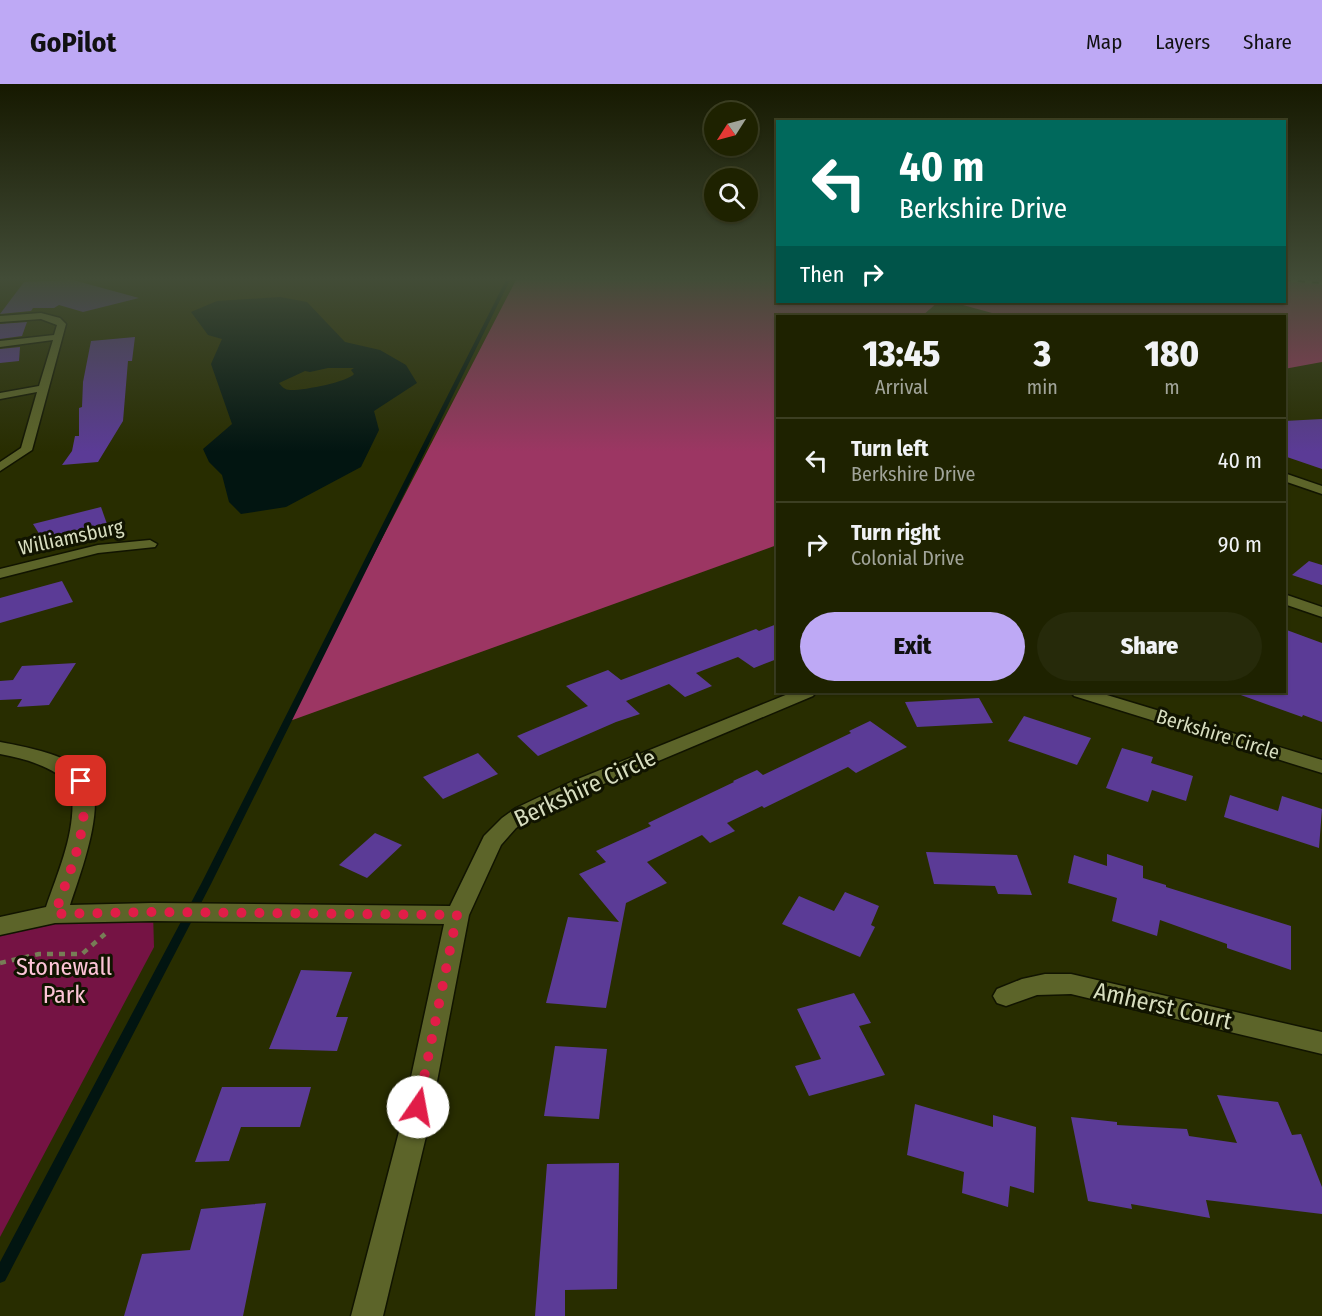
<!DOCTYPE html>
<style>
:root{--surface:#1e2200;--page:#262a0a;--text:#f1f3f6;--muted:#a1a499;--line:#3c3f22;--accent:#bea9f5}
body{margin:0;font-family:"Fira Sans Condensed",sans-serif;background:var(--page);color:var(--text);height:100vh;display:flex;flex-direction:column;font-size:22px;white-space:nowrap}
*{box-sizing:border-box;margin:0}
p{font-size:20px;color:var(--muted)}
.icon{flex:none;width:33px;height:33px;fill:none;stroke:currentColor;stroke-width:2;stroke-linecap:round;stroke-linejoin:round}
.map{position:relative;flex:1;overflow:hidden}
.drawer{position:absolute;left:776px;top:231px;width:510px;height:378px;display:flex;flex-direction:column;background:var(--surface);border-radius:0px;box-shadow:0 2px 4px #0004,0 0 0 2px var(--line)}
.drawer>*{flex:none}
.guide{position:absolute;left:776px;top:36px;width:510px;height:183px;border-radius:0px;box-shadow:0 2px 4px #0004,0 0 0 2px var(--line);background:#00695c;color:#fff;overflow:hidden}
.needle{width:39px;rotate:234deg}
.fabs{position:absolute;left:704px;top:18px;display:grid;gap:12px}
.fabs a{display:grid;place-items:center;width:54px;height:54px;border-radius:50%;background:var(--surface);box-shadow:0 2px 4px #0004,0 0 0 2px var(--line);font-size:30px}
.pin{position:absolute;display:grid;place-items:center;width:51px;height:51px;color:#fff;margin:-26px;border-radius:12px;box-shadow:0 3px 9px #0006}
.me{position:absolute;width:66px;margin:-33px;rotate:12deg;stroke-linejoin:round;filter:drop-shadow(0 0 4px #0008)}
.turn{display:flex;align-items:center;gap:21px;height:126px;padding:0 24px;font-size:27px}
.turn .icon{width:78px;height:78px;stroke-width:2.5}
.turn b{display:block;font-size:42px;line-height:51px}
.then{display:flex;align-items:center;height:57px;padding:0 24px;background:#0003;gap:12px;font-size:22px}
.eta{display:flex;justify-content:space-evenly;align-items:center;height:102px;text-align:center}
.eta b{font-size:36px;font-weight:800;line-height:42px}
.cta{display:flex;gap:12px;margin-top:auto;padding:12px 24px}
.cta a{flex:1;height:69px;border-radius:36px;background:var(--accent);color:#111;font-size:24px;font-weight:800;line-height:69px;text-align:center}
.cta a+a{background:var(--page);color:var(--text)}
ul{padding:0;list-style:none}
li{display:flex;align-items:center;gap:18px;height:84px;padding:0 24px;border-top:2px solid var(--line)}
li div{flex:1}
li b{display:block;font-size:22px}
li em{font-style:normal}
header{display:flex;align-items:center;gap:36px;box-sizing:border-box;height:84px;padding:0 30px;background:var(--accent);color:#111}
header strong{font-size:28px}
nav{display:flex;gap:33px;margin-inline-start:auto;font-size:21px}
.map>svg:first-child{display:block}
.green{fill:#751344}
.forest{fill:#9c3663}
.water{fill:#021511;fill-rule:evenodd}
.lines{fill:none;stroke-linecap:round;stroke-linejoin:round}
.stream{fill:#021511;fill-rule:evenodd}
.building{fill:#5b3b96}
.minor-casing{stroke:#111400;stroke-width:3}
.path{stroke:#777d56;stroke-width:4.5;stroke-dasharray:6 6;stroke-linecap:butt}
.minor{fill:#5c6429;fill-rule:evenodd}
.rail-casing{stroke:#787e58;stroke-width:3}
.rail{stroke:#111400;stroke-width:2;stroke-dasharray:7;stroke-linecap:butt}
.route{stroke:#e11d48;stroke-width:10;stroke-dasharray:0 18}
.labels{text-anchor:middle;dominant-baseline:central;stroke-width:6;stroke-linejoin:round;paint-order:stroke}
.street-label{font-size:20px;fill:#d7ddbf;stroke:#111400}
.near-street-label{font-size:24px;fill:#d7ddbf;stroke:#111400}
.near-park-label{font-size:24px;fill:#fdc4d7;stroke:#111400}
</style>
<header>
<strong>GoPilot</strong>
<nav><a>Map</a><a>Layers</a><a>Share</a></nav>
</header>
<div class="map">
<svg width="1322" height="1232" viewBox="0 0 1322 1232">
<rect width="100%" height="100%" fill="#282d00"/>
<polygon class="green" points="153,828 154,863 0,1153 0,842"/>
<g class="forest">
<polygon points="516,196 777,196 777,218 938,218 922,232 777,232 777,461 287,638"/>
<polygon points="1284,196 1322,196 1322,278 1284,285 1284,232 1003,232 952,218 1284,218"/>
</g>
<path class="water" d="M280,213L307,218L345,258L380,266L406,281L417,299L374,327L379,346L361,383L286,423L241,430L229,418L222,391L209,378L203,365L232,340L211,280L222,255L208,251L191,228L217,217ZM328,284H354L351,286L354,290C348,298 301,307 290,306C285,306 282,303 279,299L305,287L310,288Z"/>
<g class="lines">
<polygon class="stream" points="506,196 510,196 211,800 5,1197 0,1199 0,1178 201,800"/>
</g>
<g class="building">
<polygon points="73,196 139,214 83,228 59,221 54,224 33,224 31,227 0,230 24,198"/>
<polygon points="27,238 22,252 0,255 0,240"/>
<polygon points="135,253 132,277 128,277 123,337 98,378 62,381 72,367 75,352 79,352 79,324 82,323 83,298 91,257"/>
<polygon points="20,263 19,277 0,279 0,265"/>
<polygon points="1322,335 1322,385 1284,372 1284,337"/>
<polygon points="101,423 107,440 43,456 33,440"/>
<polygon points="1309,477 1322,481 1322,501 1292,491"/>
<polygon points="62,497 73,518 0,539 0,514"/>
<polygon points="777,540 777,575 754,584 738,573 696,589 712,602 685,613 669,600 626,617 640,630 616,638 538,672 517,652 588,622 566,602 608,586 621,596 756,545 759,547"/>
<polygon points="1284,545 1322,559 1322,638 1303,631 1302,633 1238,610 1238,608 1284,608"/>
<polygon points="76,579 49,621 17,623 22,615 0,616 0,597 13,596 22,582"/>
<polygon points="979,614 993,639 917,643 905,618"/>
<polygon points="1024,632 1091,654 1077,681 1008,657"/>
<polygon points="870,637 907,663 856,689 848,683 764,724 762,722 727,739 735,747 710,759 702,751 647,778 667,799 626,819 606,924 546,919 568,833 619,838 579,790 606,778 596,767 651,742 648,739 734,698 733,697 757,686 763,691 851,649 849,647"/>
<polygon points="1122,664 1153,673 1151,679 1193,692 1186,717 1152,706 1148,718 1106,704"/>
<polygon points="478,669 498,690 443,715 423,693"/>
<polygon points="1230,711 1278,727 1282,712 1322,725 1319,764 1224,733"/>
<polygon points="375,749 402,761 367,794 339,781"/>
<polygon points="926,768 1017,771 1032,811 998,810 995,802 934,800"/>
<polygon points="1107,770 1143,782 1143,794 1166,801 1166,803 1291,842 1291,886 1227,864 1227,860 1160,836 1157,852 1112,837 1117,814 1068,799 1074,771 1107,782"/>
<polygon points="845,808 879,822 871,841 875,843 860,873 782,840 799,812 834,827"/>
<polygon points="301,886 352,888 336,933 348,933 337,967 269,965"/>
<polygon points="854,909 871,939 859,942 885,991 809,1012 795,982 821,975 797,925"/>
<polygon points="555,962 607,965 599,1035 544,1032"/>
<polygon points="222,1003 311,1003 300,1043 241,1043 229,1077 195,1078"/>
<polygon points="1217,1011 1278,1018 1292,1051 1301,1050 1322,1103 1322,1130 1206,1116 1210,1134 1131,1120 1132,1125 1088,1117 1071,1033 1117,1038 1117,1041 1187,1045 1189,1052 1237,1059"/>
<polygon points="915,1020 993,1043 993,1031 1036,1043 1034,1109 1010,1102 1008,1123 962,1109 964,1088 907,1071"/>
<polygon points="619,1079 617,1205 565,1206 565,1232 535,1232 547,1080"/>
<polygon points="266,1119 243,1232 124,1232 142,1170 190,1166 201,1125"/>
</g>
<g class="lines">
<g class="minor-casing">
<g id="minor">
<polygon points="41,229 60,234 66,240 32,366 0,387 0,378 21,364 37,308 0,315 0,309 39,302 53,256 0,263 0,257 54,251 57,241 41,235 0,238 0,232"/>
<polygon points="1284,389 1322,402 1322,410 1284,397"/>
<polygon points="150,456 157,460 155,463 98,469 0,494 0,485 98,461"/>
<polygon points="1284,510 1322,523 1322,533 1284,520"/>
<path d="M793,608H816L813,612L587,707L530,734L516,744L501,761L469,831L428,1044L383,1232H351L400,1044L444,840L153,837L55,839L0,851V833L46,823C60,782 78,744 71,700C50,682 27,675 0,670V658C26,663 73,671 89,694C107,721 79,793 70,821L153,819L450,822L484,752L502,734L516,724L573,697Z"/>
<polygon points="1071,608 1097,608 1322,676 1322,689 1074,612"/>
<polygon points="1045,890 1071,890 1322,948 1322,970 1071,910 1037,911 1006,922 997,919 993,912 997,905 1022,895"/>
</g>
</g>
<polyline class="path" points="0,879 39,870 82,870 105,850"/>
<use href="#minor" class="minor"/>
<g class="rail-casing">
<polyline id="rail" points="1284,196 1322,199"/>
</g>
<use href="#rail" class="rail"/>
</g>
<linearGradient id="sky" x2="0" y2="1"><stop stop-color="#161900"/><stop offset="0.53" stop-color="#424c37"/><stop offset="1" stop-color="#424c37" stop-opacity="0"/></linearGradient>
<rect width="1322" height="368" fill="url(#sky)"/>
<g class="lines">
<path class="route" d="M81,697C92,743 69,787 55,830L153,828L457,831L418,1023"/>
</g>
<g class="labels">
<g class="street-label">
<text transform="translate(71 453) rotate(-12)">Williamsburg</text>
<text transform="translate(1218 650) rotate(17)">Berkshire Circle</text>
</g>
<g class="near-street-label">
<text transform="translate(585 704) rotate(-25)">Berkshire Circle</text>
<text transform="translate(1163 922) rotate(13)">Amherst Court</text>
</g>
<g class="near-park-label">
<text x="64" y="883">Stonewall<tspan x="64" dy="28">Park</tspan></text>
</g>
</g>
</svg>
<div class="fabs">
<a><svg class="needle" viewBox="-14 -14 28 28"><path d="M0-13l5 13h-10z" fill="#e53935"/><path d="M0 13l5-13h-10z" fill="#a1a499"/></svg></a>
<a><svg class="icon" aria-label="search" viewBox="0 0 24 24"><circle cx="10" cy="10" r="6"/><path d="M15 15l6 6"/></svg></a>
</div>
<div class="pin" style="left:81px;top:697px;background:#d93025"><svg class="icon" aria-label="arrive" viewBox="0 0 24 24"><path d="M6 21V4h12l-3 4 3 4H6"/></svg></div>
<svg class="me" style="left:418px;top:1023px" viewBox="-20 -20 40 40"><circle r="19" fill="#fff"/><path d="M0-13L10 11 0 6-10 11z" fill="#e11d48"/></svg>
<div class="guide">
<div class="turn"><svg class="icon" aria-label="left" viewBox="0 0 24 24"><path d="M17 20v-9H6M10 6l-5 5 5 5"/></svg><div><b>40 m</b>Berkshire Drive</div></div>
<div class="then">Then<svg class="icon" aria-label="right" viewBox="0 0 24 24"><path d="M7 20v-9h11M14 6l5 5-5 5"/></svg></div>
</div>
<section class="drawer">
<div class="eta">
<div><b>13:45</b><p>Arrival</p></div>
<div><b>3</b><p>min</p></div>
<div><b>180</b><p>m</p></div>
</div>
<ul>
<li><svg class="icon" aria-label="left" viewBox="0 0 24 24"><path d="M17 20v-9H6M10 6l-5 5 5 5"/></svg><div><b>Turn left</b><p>Berkshire Drive</p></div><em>40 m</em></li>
<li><svg class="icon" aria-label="right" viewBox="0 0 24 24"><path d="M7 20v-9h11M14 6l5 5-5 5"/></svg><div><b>Turn right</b><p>Colonial Drive</p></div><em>90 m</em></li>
</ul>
<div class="cta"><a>Exit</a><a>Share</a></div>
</section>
</div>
